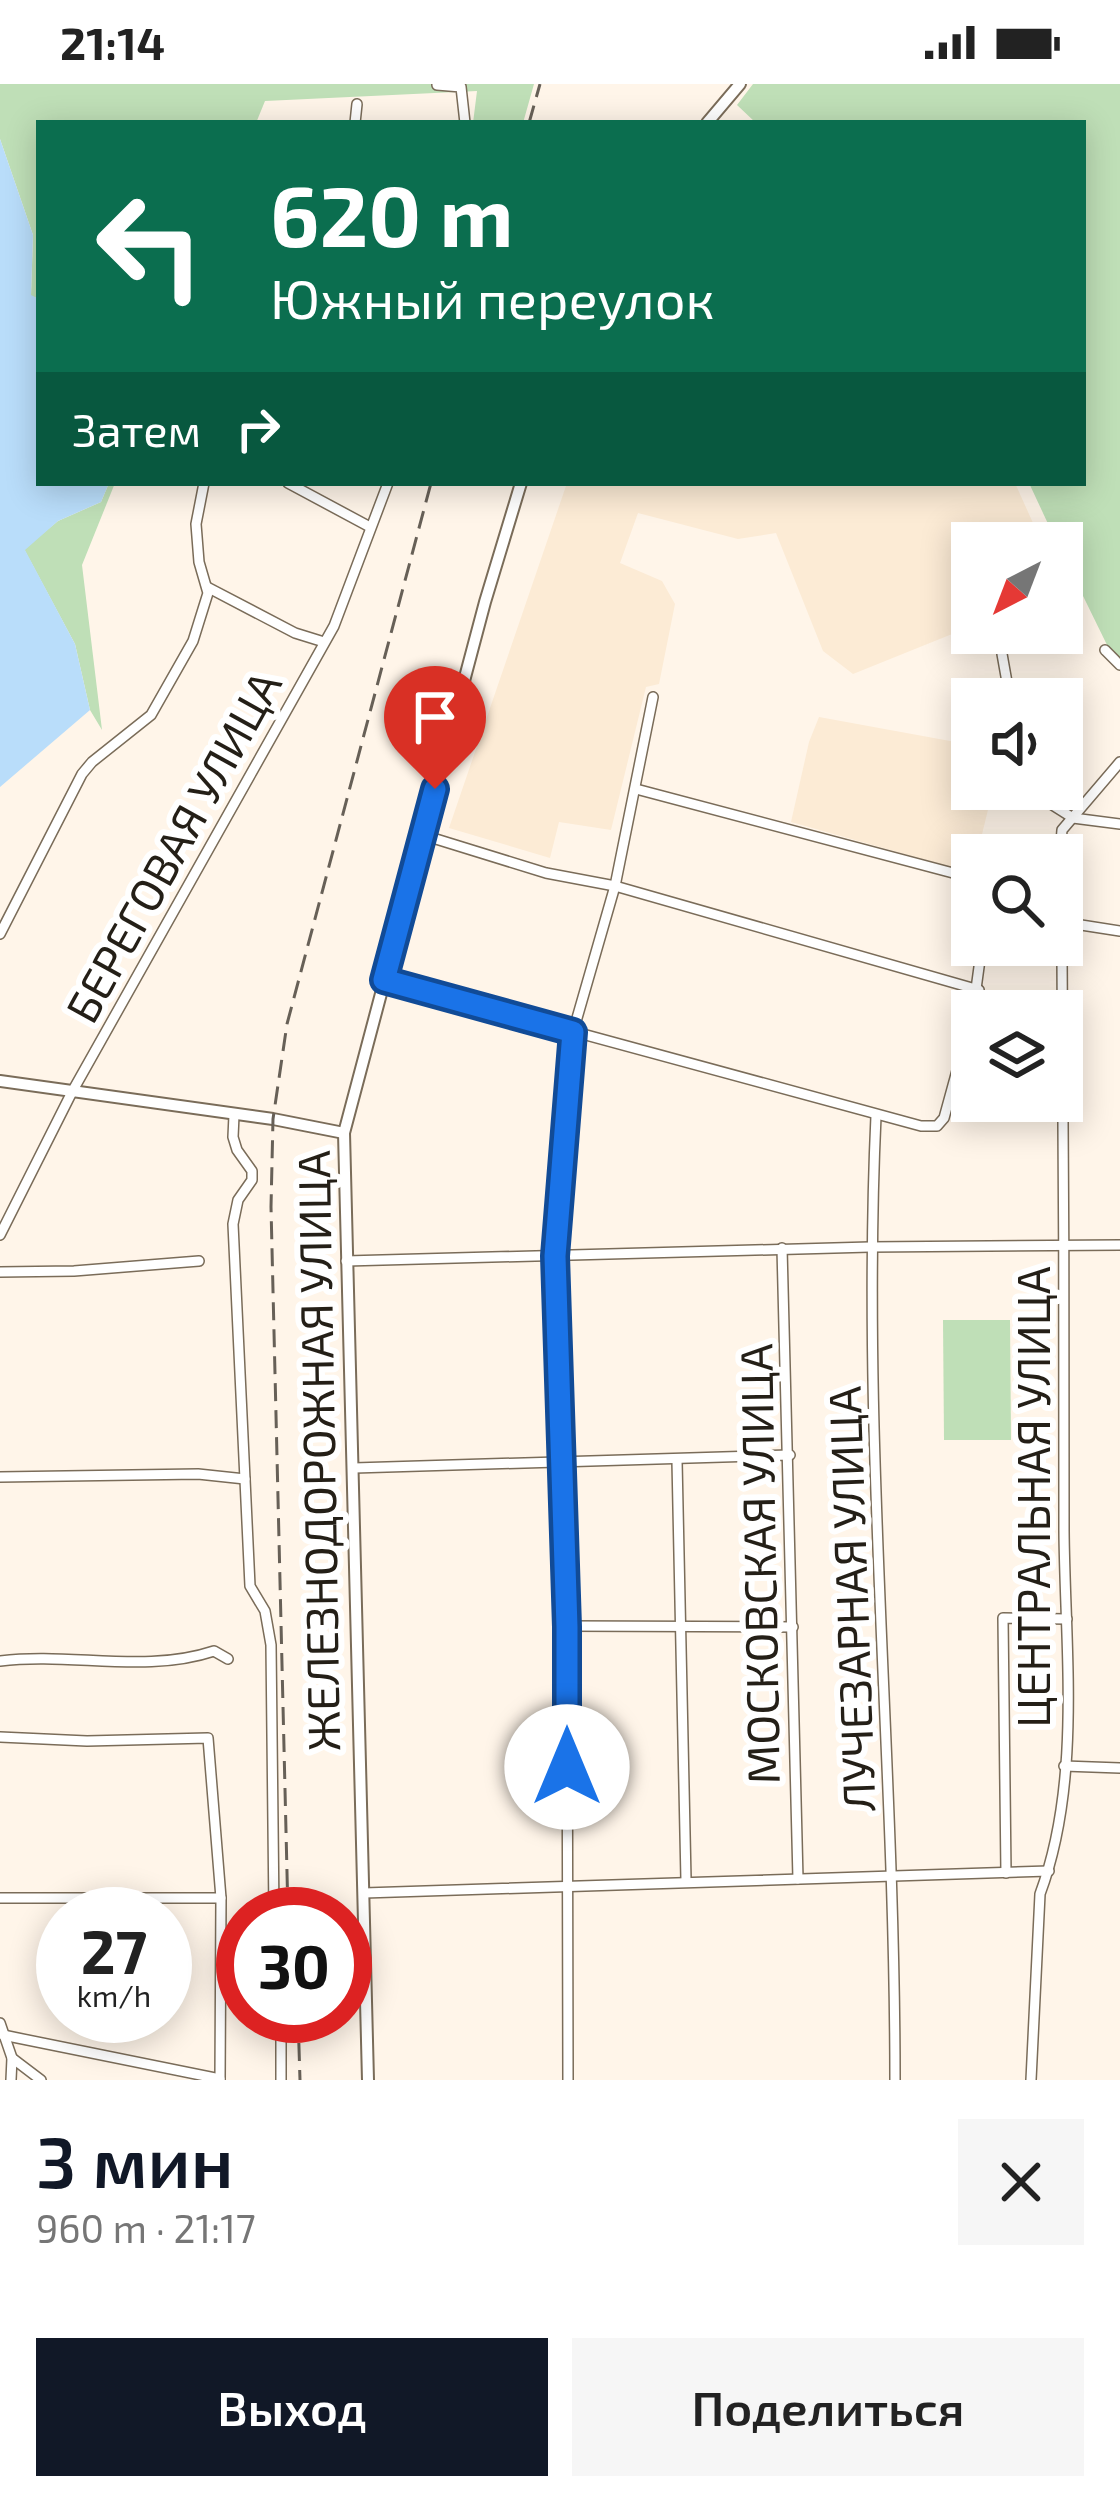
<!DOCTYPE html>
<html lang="ru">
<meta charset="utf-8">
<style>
:root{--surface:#fff;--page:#f6f6f6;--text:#222;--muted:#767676;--accent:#111827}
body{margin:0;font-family:"Exo 2",sans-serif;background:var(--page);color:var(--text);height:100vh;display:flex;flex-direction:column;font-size:45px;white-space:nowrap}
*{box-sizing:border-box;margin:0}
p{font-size:39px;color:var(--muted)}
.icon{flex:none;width:66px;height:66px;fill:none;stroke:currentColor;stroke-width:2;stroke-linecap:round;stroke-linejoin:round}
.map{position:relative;height:1996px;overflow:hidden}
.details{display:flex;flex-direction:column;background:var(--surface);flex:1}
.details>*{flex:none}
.banner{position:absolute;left:36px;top:36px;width:1050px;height:366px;border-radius:0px;box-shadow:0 6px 30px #0003;background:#0b6e4f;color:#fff;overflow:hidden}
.needle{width:78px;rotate:222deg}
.tools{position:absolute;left:951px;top:438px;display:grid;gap:24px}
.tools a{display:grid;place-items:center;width:132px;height:132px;border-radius:0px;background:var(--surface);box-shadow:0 6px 30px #0003;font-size:60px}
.speed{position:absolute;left:36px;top:1803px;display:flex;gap:24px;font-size:60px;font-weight:700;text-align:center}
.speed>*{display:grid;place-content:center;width:156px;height:156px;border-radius:50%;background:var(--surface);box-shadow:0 6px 30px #0003;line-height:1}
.speed small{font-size:30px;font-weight:400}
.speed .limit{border:18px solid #d22;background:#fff;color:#111}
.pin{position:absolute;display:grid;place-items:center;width:102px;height:102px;color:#fff;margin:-123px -51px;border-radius:50% 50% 50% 0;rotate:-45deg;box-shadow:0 0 12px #0007}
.pin .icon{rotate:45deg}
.me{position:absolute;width:132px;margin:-66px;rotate:0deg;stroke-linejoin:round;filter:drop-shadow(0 0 9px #0008)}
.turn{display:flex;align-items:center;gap:42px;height:252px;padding:0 36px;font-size:54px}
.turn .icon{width:156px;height:156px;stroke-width:2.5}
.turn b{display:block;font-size:84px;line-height:102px}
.then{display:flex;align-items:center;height:114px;padding:0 36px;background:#0003;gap:24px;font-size:45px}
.round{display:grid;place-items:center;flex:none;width:126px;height:126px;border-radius:0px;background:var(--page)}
.summary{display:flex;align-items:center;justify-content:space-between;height:204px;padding:0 36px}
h1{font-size:72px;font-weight:600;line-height:90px;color:var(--accent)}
.button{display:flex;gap:24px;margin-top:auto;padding:24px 36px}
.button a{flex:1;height:138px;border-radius:0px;background:var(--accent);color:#fff;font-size:48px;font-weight:600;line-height:138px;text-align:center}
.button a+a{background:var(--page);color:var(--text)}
.status{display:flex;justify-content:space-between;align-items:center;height:84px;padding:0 60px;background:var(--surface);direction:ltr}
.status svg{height:33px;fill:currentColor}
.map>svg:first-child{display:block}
.built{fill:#fcebd5}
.green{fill:#bfdfb7}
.water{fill:#b9ddfa}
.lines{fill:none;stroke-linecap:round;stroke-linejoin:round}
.minor-casing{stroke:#7a6c59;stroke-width:12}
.major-casing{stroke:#7a6c59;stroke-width:14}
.minor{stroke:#fff;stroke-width:9}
.major{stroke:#fff;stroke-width:10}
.rail{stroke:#676057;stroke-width:3;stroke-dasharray:18 9;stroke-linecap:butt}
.route-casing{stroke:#114b97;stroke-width:30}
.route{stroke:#1a73e8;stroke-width:21}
.labels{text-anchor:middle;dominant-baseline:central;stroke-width:12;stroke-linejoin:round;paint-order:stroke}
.street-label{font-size:45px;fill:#241f17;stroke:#fff}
</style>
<div class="status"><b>21:14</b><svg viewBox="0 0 49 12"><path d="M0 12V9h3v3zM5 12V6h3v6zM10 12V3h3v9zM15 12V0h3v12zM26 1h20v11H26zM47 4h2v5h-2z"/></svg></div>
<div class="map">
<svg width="1120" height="1996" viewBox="0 0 1120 1996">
<rect width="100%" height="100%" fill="#fff5e9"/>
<g class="built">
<polygon points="567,399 1015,399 1042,459 972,459 972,542 853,590 823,567 776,449 738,455 638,429 620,479 662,497 675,520 659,600 646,603 611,746 559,738 550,774 449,744"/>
<polygon points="819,633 972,661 972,705 993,705 977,771 972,771 972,789 791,738 809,658"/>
</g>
<g class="green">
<polygon points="0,0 534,0 523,39 473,39 477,7 265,17 256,39 39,39 39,215 31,212 33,151 0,55"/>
<polygon points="753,0 1120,0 1120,576 1108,563 1062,469 1062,459 1057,459 1029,399 1083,399 1083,39 756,39 737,21"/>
<polygon points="109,399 115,399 82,481 102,646 90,626 75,560 24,465 58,437 101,418"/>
<polygon points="943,1236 1010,1236 1011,1356 944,1356"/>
</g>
<polygon class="water" points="0,55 33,151 31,211 39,215 39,399 109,399 101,418 58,437 25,466 75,560 90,626 0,703"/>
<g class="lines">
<g class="minor-casing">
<g id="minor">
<polyline points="437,1 461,3 465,39"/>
<polyline points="355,39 357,20"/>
<polyline points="288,399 370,443"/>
<polyline points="207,503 295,549 324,558"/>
<polyline points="1105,566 1120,581"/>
<polyline points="1002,570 1010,615"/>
<polyline points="636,705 972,794"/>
<polyline points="1027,705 1073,734 1120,740"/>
<polyline points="423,751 546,789 615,802 979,906"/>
<polyline points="1060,771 1062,746 1120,678"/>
<polyline points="1062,838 1120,847"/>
<polyline points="0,850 82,690 92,678 151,631 193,557 208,509 199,478 196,440 204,399"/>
<polyline points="384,896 921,1042 937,1042 944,1034 972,932"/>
<polyline points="973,927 982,861"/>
<polyline points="234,1031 233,1053 237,1066 252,1087 252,1096 238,1116 233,1140 250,1502 265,1527 271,1561 274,1830"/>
<path d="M876,1032C861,1353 895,1675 895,1996"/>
<polyline points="0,1151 72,1008 334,542 388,399"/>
<polyline points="782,1164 798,1795"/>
<polyline points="346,1177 870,1163 1120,1161"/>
<polyline points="0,1188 74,1187 199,1177"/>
<polyline points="677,1377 686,1796"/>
<polyline points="354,1384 790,1371"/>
<polyline points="0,1393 198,1390 245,1395"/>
<polyline points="567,1542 793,1543"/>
<path d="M0,1577C71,1568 145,1590 214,1567L228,1575"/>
<polyline points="0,1653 87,1657 208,1654 221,1814 220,1996"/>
<polyline points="1064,1682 1120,1684"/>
<polyline points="1006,1789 1003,1534 1067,1535"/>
<polyline points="364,1809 1049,1787"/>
<polyline points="0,1814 221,1814"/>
<polyline points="281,1932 281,1996"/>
<polyline points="0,1939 12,1974 11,1996"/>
<polyline points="3,1951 220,1995"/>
<polyline points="12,1974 41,1996"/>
<polyline points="568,1996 567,1542 555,1172 560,1083 573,948 615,802 653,613"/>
<path d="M1031,1996L1040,1810C1082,1697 1065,1565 1064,1447C1064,1255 1064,1064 1062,872L1066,840L1062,828"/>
</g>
</g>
<g class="major-casing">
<g id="major">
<polyline points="707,39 740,0"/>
<polyline points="0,997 273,1035 344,1049"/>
<polyline points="368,1996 344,1049 485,518 521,399"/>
</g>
</g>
<use href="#minor" class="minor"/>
<use href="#major" class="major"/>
<g class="rail">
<polyline points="529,39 540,0"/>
<polyline points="288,1830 271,1123 273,1035 287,940 431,399"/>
<polyline points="298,1932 300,1996"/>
</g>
</g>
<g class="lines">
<g class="route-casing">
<polyline id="route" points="435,705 384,896 573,948 555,1172 567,1543 567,1683"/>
</g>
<use href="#route" class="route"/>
</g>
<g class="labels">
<g class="street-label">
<text transform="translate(172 762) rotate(-61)">БЕРЕГОВАЯ УЛИЦА</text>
<text transform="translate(317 1367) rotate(-91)">ЖЕЛЕЗНОДОРОЖНАЯ УЛИЦА</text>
<text transform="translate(1032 1413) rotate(-90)">ЦЕНТРАЛЬНАЯ УЛИЦА</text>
<text transform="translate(758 1480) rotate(-91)">МОСКОВСКАЯ УЛИЦА</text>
<text transform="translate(850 1515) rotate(-92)">ЛУЧЕЗАРНАЯ УЛИЦА</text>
</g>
</g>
</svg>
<div class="tools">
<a><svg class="needle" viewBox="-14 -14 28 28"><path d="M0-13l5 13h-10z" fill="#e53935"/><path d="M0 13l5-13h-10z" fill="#767676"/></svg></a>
<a><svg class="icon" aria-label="sound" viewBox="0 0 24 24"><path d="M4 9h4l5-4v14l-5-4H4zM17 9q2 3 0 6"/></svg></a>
<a><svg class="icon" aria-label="search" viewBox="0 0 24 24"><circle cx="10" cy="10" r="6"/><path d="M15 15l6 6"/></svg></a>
<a><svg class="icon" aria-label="layers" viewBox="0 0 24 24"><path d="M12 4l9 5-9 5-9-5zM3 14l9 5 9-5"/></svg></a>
</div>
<div class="speed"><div>27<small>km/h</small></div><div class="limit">30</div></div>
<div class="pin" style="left:435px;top:705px;background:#d93025"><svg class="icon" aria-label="arrive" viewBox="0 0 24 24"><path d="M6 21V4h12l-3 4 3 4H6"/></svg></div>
<svg class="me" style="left:567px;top:1683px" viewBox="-20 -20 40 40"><circle r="19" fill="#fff"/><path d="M0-13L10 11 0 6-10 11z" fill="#1a73e8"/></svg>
<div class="banner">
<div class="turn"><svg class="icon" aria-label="left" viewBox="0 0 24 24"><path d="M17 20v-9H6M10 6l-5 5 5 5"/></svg><div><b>620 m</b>Южный переулок</div></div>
<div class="then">Затем<svg class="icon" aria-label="right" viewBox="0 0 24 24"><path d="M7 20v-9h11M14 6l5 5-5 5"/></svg></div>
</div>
</div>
<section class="details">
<div class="summary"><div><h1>3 мин</h1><p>960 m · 21:17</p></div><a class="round"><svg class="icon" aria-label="close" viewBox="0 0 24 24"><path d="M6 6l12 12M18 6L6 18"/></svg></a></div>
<div class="button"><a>Выход</a><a>Поделиться</a></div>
</section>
